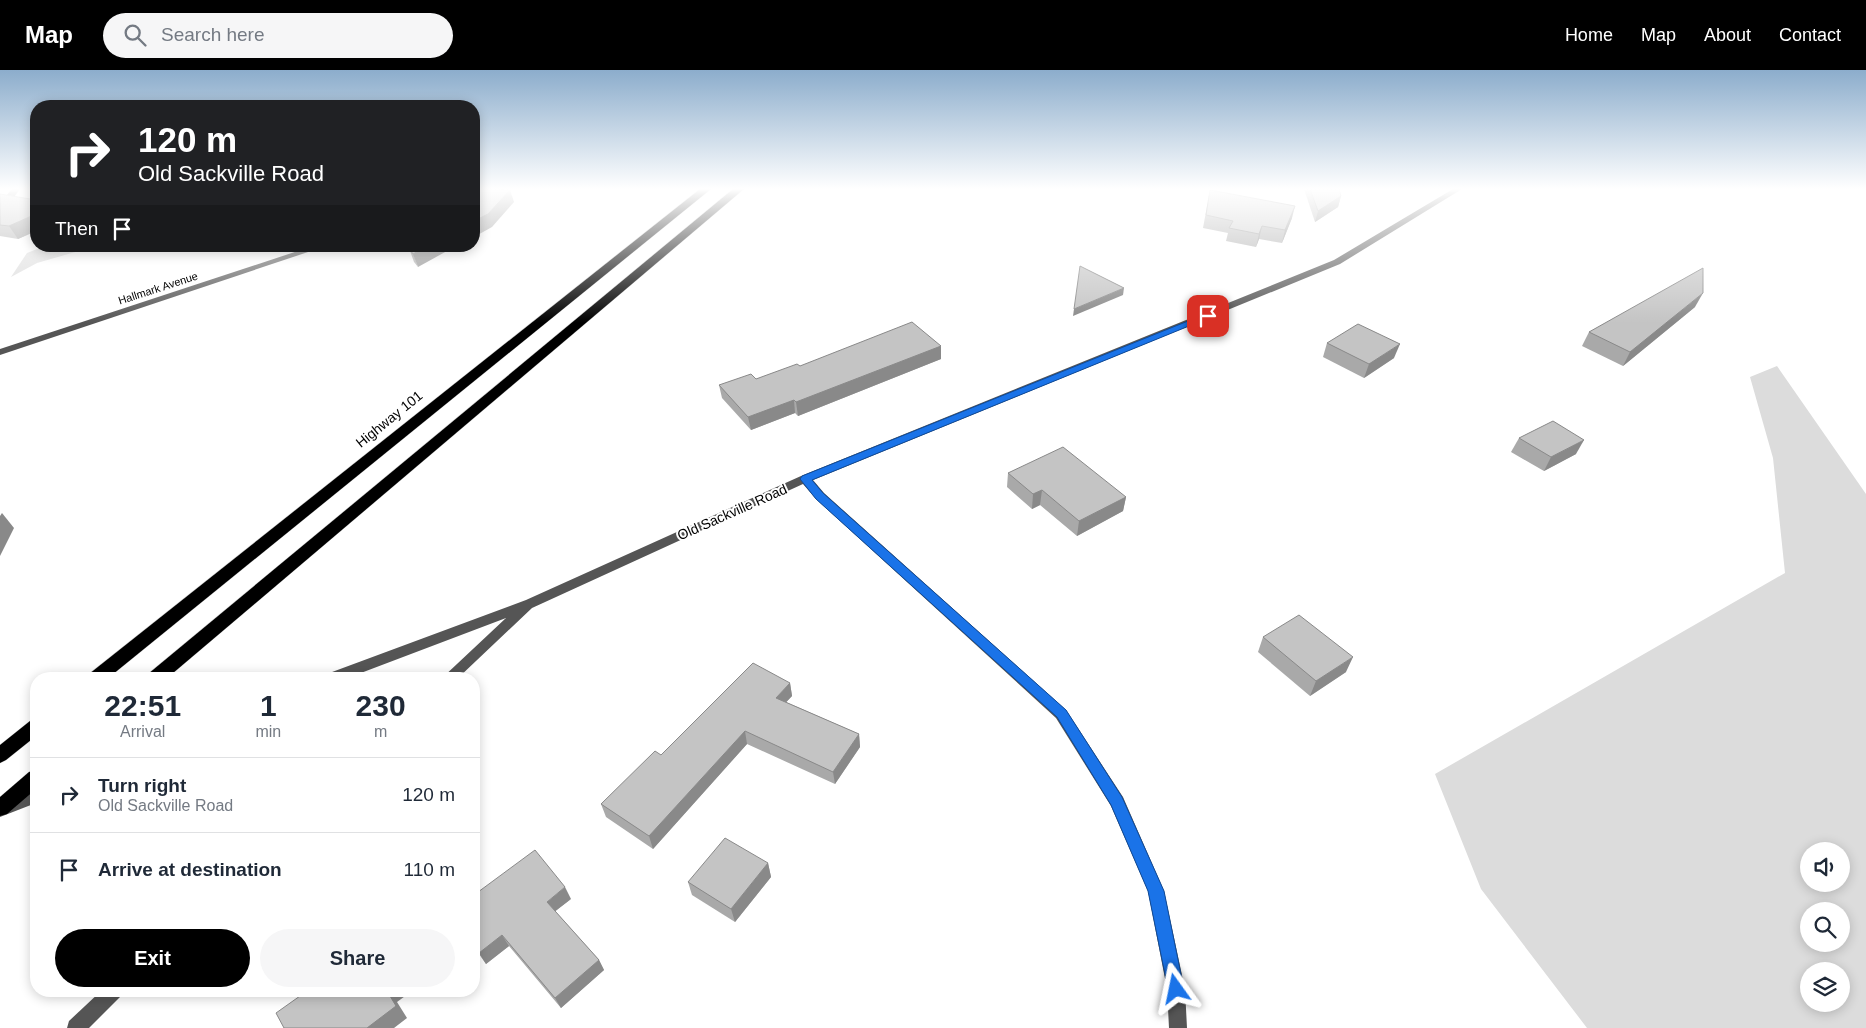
<!DOCTYPE html>
<style>
:root{--surface:#fff;--page:#f6f6f7;--text:#1f2937;--muted:#747a83;--line:#e0e1e3;--accent:#000}
body{margin:0;font-family:Arial,sans-serif;background:var(--page);color:var(--text);height:100vh;display:flex;flex-direction:column;font-size:19px;white-space:nowrap}
*{box-sizing:border-box;margin:0}
p{font-size:16px;color:var(--muted)}
.icon{flex:none;width:28px;height:28px;fill:none;stroke:currentColor;stroke-width:2;stroke-linecap:round;stroke-linejoin:round}
.map{position:relative;flex:1;overflow:hidden}
.drawer{position:absolute;left:30px;top:602px;width:450px;height:325px;display:flex;flex-direction:column;background:var(--surface);border-radius:20px;box-shadow:0 2px 12px #0003}
.drawer>*{flex:none}
.banner{position:absolute;left:30px;top:30px;width:450px;height:152px;border-radius:20px;box-shadow:0 2px 12px #0003;background:#202124;color:#fff;overflow:hidden}
.buttons{position:absolute;left:1800px;top:772px;display:grid;gap:10px}
.buttons a{display:grid;place-items:center;width:50px;height:50px;border-radius:50%;background:var(--surface);box-shadow:0 2px 12px #0003;font-size:25px}
.pin{position:absolute;display:grid;place-items:center;width:42px;height:42px;color:#fff;margin:-21px;border-radius:10px;box-shadow:0 2px 8px #0006}
.me{position:absolute;width:55px;margin:-28px;rotate:348deg;stroke-linejoin:round;filter:drop-shadow(0 0 4px #0008)}
.turn{display:flex;align-items:center;gap:18px;height:105px;padding:0 25px;font-size:22px}
.turn .icon{width:65px;height:65px;stroke-width:2.5}
.turn b{display:block;font-size:35px;line-height:42px}
.then{display:flex;align-items:center;height:48px;padding:0 25px;background:#0003;gap:10px;font-size:19px}
.eta{display:flex;justify-content:space-evenly;align-items:center;height:85px;text-align:center}
.eta b{font-size:30px;font-weight:600;line-height:35px}
.button{display:flex;gap:10px;margin-top:auto;padding:10px 25px}
.button a{flex:1;height:58px;border-radius:30px;background:var(--accent);color:#fff;font-size:20px;font-weight:600;line-height:58px;text-align:center}
.button a+a{background:var(--page);color:var(--text)}
ul{padding:0;list-style:none}
li{display:flex;align-items:center;gap:15px;height:75px;padding:0 25px;border-top:1px solid var(--line)}
li div{flex:1}
li b{display:block;font-size:19px}
li em{font-style:normal}
header{display:flex;align-items:center;gap:30px;box-sizing:border-box;height:70px;padding:0 25px;background:var(--accent);color:#fff}
header strong{font-size:24px}
nav{display:flex;gap:28px;margin-inline-start:auto;font-size:18px}
.search{width:350px;height:45px;background:var(--page);display:flex;align-items:center;gap:12px;box-sizing:border-box;padding:0 18px;border-radius:28px;color:var(--muted);font-size:19px}
.map>svg:first-child{display:block}
.green{fill:#dcdcdc;fill-rule:evenodd}
.lines{fill:none;stroke-linecap:round;stroke-linejoin:round}
.highway-casing{stroke:#dbdbdb;stroke-width:1}
.minor{fill:#555;fill-rule:evenodd}
.highway{fill:#000;fill-rule:evenodd}
.wall{fill:#a9a9a9}
.shaded-wall{fill:#898989}
.building{fill:#c4c4c4;stroke:#898989}
.route{fill:#1a73e8;stroke:#114b97}
.labels{text-anchor:middle;dominant-baseline:central;stroke-width:4;stroke-linejoin:round;paint-order:stroke}
.far-street-label{font-size:11px;fill:#000;stroke:#fff}
.street-label{font-size:14px;fill:#000;stroke:#fff}
</style>
<header>
<strong>Map</strong>
<div class="search"><svg class="icon" aria-label="search" viewBox="0 0 24 24"><circle cx="10" cy="10" r="6"/><path d="M15 15l6 6"/></svg>Search here</div>
<nav><a>Home</a><a>Map</a><a>About</a><a>Contact</a></nav>
</header>
<div class="map">
<svg width="1866" height="958" viewBox="0 0 1866 958">
<rect width="100%" height="100%" fill="#fff"/>
<g class="green">
<polygon points="45,176 96,176 37,193 11,207 27,183"/>
<path d="M1777,296L1866,424V958H1587L1481,819L1435,704L1785,503L1773,388L1750,307ZM1809,781H1841V814H1809ZM1809,841H1841V874H1809ZM1809,901H1841V934H1809Z"/>
</g>
<g class="lines">
<g class="highway-casing">
<g id="highway">
<polygon points="700,119 711,119 107,609 87,609 89,604"/>
<polygon points="733,119 744,119 166,609 146,609 148,604"/>
<polygon points="36,649 36,666 6,690 0,693 0,675 30,651"/>
<polygon points="36,700 36,719 7,744 0,746 0,727 29,702"/>
</g>
</g>
<g class="minor">
<polygon points="12,119 20,119 8,135 0,138 0,133"/>
<polygon points="1453,119 1462,119 1340,194 813,410 824,423 1066,640 1123,727 1164,821 1185,919 1187,958 1169,958 1167,919 1148,821 1111,736 1056,648 816,429 803,414 532,538 457,609 441,609 506,548 345,609 322,609 324,605 526,530 801,406 1334,190"/>
<polygon points="313,176 326,176 0,285 0,279"/>
<polygon points="36,719 36,733 0,747 0,733"/>
<polygon points="101,921 123,921 120,927 89,958 67,958 69,951"/>
</g>
<use href="#highway" class="highway"/>
</g>
<g class="wall">
<polygon points="1304,119 1339,119 1341,126 1338,137 1315,152"/>
<polygon points="1210,120 1292,148 1282,173 1259,169 1256,177 1226,171 1228,163 1203,158"/>
<polygon points="0,124 36,130 36,161 18,169 0,166"/>
<polygon points="411,176 418,197 414,192 409,178"/>
<polygon points="1695,237 1623,296 1582,276 1589,262"/>
<polygon points="1327,273 1394,288 1364,308 1323,287"/>
<polygon points="941,276 941,289 798,346 795,343 751,360 722,328 719,315 756,309 800,296"/>
<polygon points="1519,368 1576,384 1544,401 1511,382"/>
<polygon points="1008,403 1126,427 1123,441 1077,466 1040,435 1032,439 1007,417"/>
<polygon points="1263,567 1346,602 1310,626 1258,582"/>
<polygon points="790,613 792,626 786,632 859,664 860,677 835,714 747,674 653,779 606,747 601,734 661,685"/>
<polygon points="768,793 771,807 735,852 692,825 688,812"/>
<polygon points="571,829 555,841 599,890 604,900 561,938 509,876 486,894 474,877"/>
</g>
<g class="shaded-wall">
<polygon points="510,120 514,132 492,157 474,167 474,151"/>
<polygon points="1341,126 1338,137 1315,152 1318,141"/>
<polygon points="1295,136 1292,148 1282,173 1285,160"/>
<polygon points="36,144 36,161 18,169 9,156"/>
<polygon points="1262,156 1259,169 1256,177 1259,164"/>
<polygon points="427,176 456,176 418,197 413,184"/>
<polygon points="1124,218 1123,225 1073,246 1074,239"/>
<polygon points="1703,223 1695,237 1623,296 1630,282"/>
<polygon points="1400,274 1394,288 1364,308 1369,294"/>
<polygon points="941,276 941,289 798,346 796,332"/>
<polygon points="794,330 795,343 751,360 748,347"/>
<polygon points="1584,370 1576,384 1544,401 1551,387"/>
<polygon points="1042,420 1040,435 1032,439 1033,424"/>
<polygon points="1126,427 1123,441 1077,466 1079,451"/>
<polygon points="2,443 14,458 0,486 0,446"/>
<polygon points="1353,587 1346,602 1310,626 1316,611"/>
<polygon points="790,613 792,626 778,641 776,628"/>
<polygon points="745,661 747,674 653,779 649,766"/>
<polygon points="859,664 860,677 835,714 833,702"/>
<polygon points="768,793 771,807 735,852 731,839"/>
<polygon points="565,817 571,829 553,843 547,832"/>
<polygon points="502,865 509,876 486,894 479,883"/>
<polygon points="599,890 604,900 561,938 555,928"/>
<polygon points="387,921 412,921 397,932 407,948 394,958 367,958"/>
</g>
<g class="building">
<polygon points="474,119 495,119 510,120 488,144 474,151"/>
<polygon points="1310,119 1339,119 1341,126 1318,141"/>
<polygon points="1210,120 1295,136 1285,160 1262,156 1259,164 1229,158 1233,151 1206,145"/>
<polygon points="0,124 36,130 36,144 9,156 0,155"/>
<polygon points="411,176 427,176 413,184 409,178"/>
<polygon points="1080,196 1124,218 1074,239"/>
<polygon points="1703,198 1703,223 1630,282 1589,262"/>
<polygon points="912,252 941,276 796,332 794,330 748,347 719,315 751,304 756,309 797,294 800,296"/>
<polygon points="1358,254 1400,274 1369,294 1327,273"/>
<polygon points="1553,351 1584,370 1551,387 1519,368"/>
<polygon points="1063,377 1126,427 1079,451 1042,420 1033,424 1008,403"/>
<polygon points="1299,545 1353,587 1316,611 1263,567"/>
<polygon points="753,593 790,613 776,628 859,664 833,702 745,661 649,766 601,734 655,681 661,685"/>
<polygon points="725,768 768,793 731,839 688,812"/>
<polygon points="535,780 565,817 547,832 599,890 555,928 502,865 479,883 474,877 474,825"/>
<polygon points="307,921 387,921 396,936 367,958 284,958 276,943"/>
</g>
<linearGradient id="sky" x2="0" y2="1"><stop stop-color="#8cadcc"/><stop offset="0.47" stop-color="#fff"/><stop offset="1" stop-color="#fff" stop-opacity="0"/></linearGradient>
<rect width="1866" height="253" fill="url(#sky)"/>
<polygon class="route" points="1208,243 1211,244 1211,247 812,410 823,423 1066,640 1122,727 1164,821 1184,919 1182,925 1176,927 1170,925 1168,919 1148,821 1111,735 1057,647 816,429 800,409 802,406"/>
<g class="labels">
<g class="far-street-label">
<text transform="translate(158 218) rotate(-18)">Hallmark Avenue</text>
</g>
<g class="street-label">
<text transform="translate(389 349) rotate(-39)">Highway 101</text>
<text transform="translate(732 442) rotate(-24)">Old Sackville Road</text>
</g>
</g>
</svg>
<div class="buttons">
<a><svg class="icon" aria-label="sound" viewBox="0 0 24 24"><path d="M4 9h4l5-4v14l-5-4H4zM17 9q2 3 0 6"/></svg></a>
<a><svg class="icon" aria-label="search" viewBox="0 0 24 24"><circle cx="10" cy="10" r="6"/><path d="M15 15l6 6"/></svg></a>
<a><svg class="icon" aria-label="layers" viewBox="0 0 24 24"><path d="M12 4l9 5-9 5-9-5zM3 14l9 5 9-5"/></svg></a>
</div>
<div class="pin" style="left:1208px;top:246px;background:#d93025"><svg class="icon" aria-label="arrive" viewBox="0 0 24 24"><path d="M6 21V4h12l-3 4 3 4H6"/></svg></div>
<svg class="me" style="left:1176px;top:919px" viewBox="-20 -20 40 40"><path d="M0-17L14 15 0 8-14 15z" fill="#1a73e8" stroke="#fff" stroke-width="4"/></svg>
<div class="banner">
<div class="turn"><svg class="icon" aria-label="right" viewBox="0 0 24 24"><path d="M7 20v-9h11M14 6l5 5-5 5"/></svg><div><b>120 m</b>Old Sackville Road</div></div>
<div class="then">Then<svg class="icon" aria-label="arrive" viewBox="0 0 24 24"><path d="M6 21V4h12l-3 4 3 4H6"/></svg></div>
</div>
<section class="drawer">
<div class="eta">
<div><b>22:51</b><p>Arrival</p></div>
<div><b>1</b><p>min</p></div>
<div><b>230</b><p>m</p></div>
</div>
<ul>
<li><svg class="icon" aria-label="right" viewBox="0 0 24 24"><path d="M7 20v-9h11M14 6l5 5-5 5"/></svg><div><b>Turn right</b><p>Old Sackville Road</p></div><em>120 m</em></li>
<li><svg class="icon" aria-label="arrive" viewBox="0 0 24 24"><path d="M6 21V4h12l-3 4 3 4H6"/></svg><div><b>Arrive at destination</b></div><em>110 m</em></li>
</ul>
<div class="button"><a>Exit</a><a>Share</a></div>
</section>
</div>
